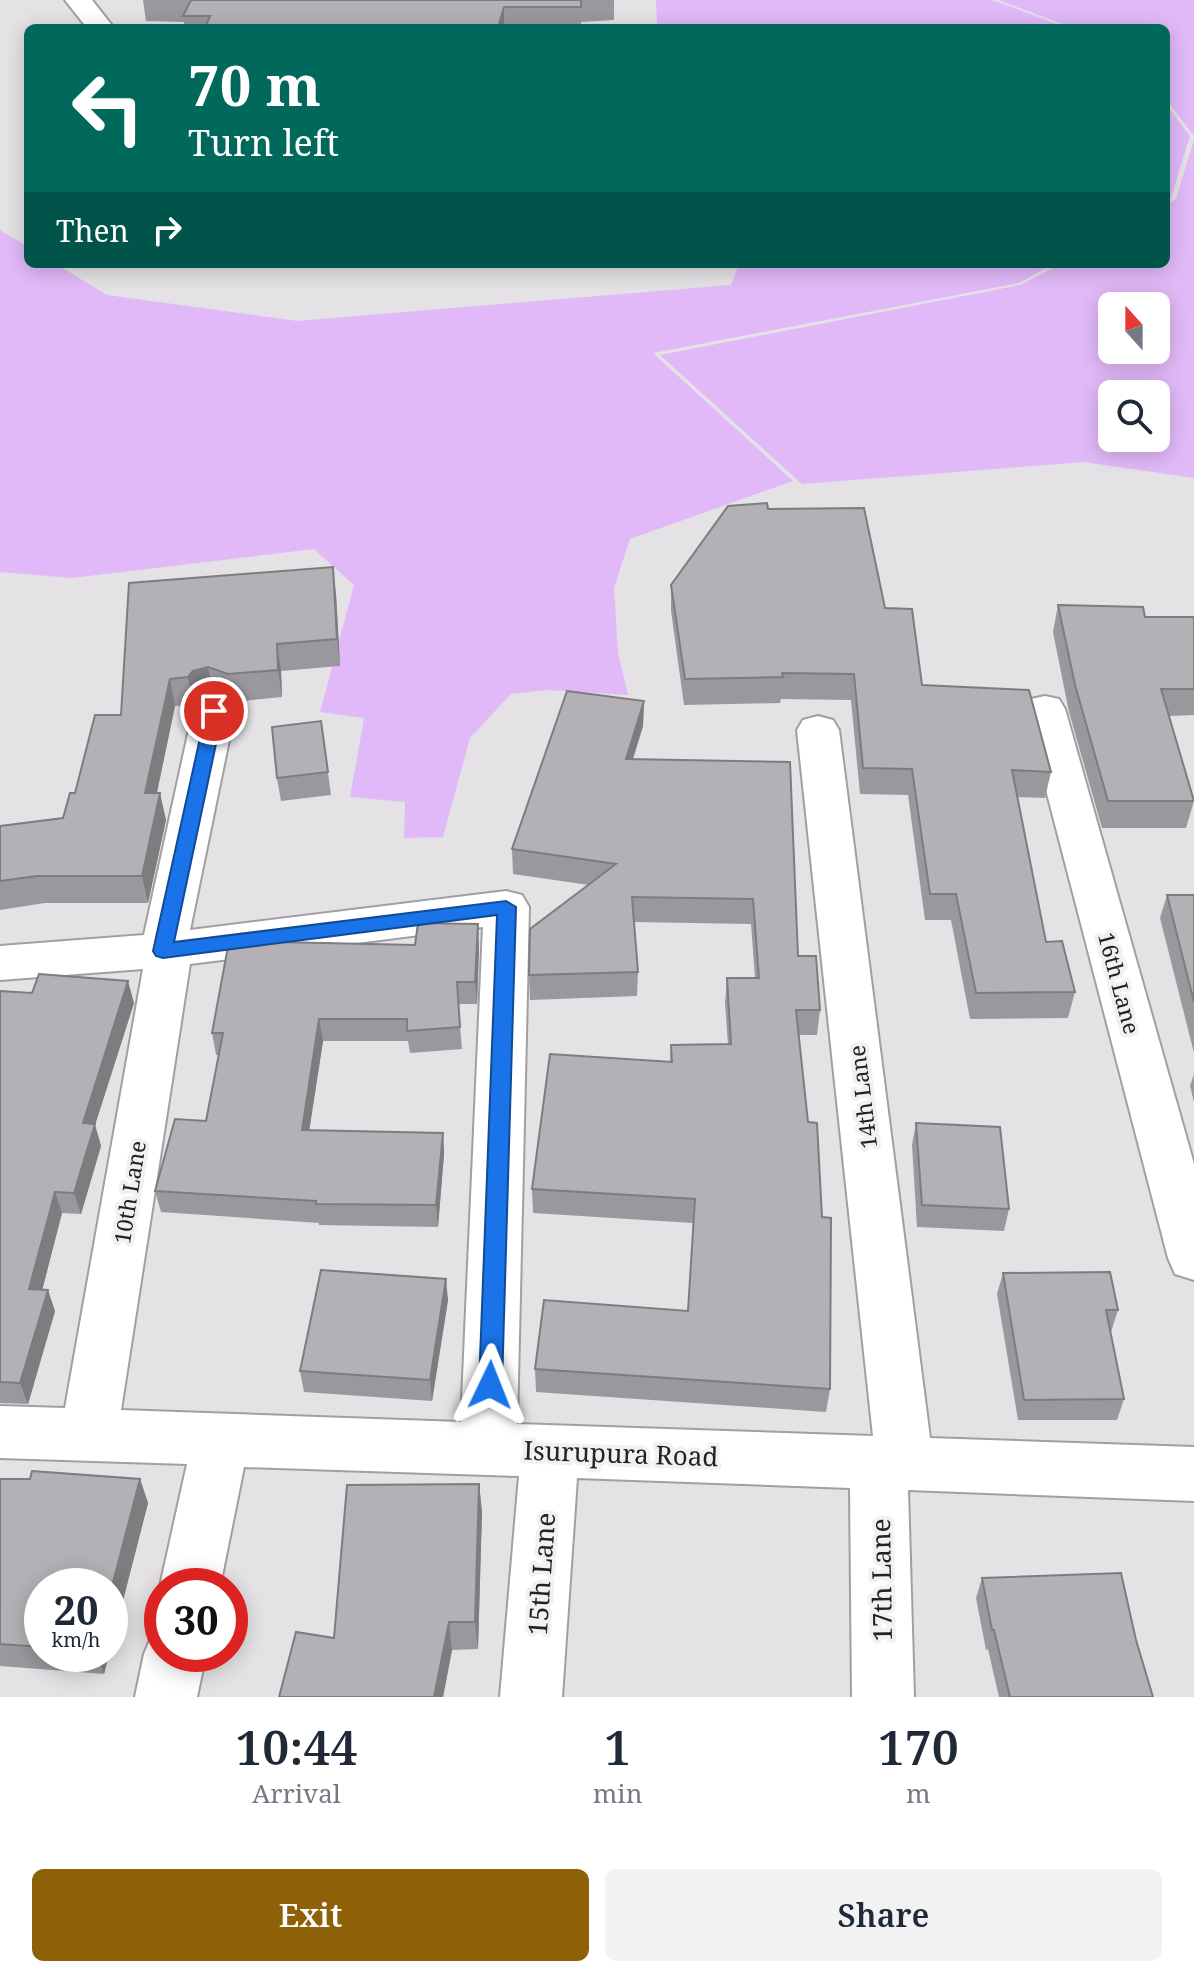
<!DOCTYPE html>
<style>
:root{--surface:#fff;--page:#f2f2f3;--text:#1f2937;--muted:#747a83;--accent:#8e6008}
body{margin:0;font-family:"Noto Serif",serif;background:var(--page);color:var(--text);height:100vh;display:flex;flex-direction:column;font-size:30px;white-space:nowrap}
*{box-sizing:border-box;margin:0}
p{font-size:26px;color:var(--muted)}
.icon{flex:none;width:44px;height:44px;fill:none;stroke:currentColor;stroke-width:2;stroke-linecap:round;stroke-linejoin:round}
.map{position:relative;height:1697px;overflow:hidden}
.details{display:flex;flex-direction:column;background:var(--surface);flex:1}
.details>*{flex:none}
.top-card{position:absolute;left:24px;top:24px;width:1146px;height:244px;border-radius:12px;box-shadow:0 4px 20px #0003;background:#00695c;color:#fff;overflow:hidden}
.needle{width:52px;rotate:339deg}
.buttons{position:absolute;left:1098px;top:292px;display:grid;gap:16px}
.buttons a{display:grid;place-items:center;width:72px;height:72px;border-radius:12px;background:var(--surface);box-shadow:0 4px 20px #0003;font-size:40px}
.speed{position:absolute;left:24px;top:1568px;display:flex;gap:16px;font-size:40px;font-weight:700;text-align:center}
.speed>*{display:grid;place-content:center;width:104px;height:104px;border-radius:50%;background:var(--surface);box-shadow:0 4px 20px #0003;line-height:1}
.speed small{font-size:20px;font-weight:400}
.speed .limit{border:12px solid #d22;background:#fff;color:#111}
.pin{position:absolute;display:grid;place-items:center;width:68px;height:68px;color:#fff;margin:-34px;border:4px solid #fff;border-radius:50%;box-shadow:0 2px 8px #0007}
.me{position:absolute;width:88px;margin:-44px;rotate:2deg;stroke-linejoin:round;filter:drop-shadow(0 0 6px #0008)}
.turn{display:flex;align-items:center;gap:28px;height:168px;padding:0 32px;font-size:36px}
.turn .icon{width:104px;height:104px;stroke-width:2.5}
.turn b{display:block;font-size:56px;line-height:68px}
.then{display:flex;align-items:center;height:76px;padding:0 32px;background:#0003;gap:16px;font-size:30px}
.eta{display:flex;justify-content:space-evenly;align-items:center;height:136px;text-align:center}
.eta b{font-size:48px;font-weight:600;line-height:56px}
.cta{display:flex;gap:16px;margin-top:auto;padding:16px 32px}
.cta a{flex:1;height:92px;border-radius:12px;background:var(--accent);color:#fff;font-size:32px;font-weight:600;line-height:92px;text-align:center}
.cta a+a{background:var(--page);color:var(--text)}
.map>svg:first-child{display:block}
.green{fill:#e1b9f8;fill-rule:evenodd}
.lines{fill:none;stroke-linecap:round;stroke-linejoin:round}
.street-casing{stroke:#a19fa2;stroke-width:4}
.street{fill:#fff;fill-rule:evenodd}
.wall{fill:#9a989c}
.shaded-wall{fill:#7d7c7f}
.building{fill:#b3b1b5;stroke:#7d7c7f;stroke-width:2}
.route{fill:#1a73e8;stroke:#114b97;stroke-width:2}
.labels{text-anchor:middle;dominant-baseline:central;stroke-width:8;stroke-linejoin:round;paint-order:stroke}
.street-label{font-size:22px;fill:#232223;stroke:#f2f0f3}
.near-street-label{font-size:26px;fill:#232223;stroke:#f2f0f3}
</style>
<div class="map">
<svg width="1194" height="1697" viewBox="0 0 1194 1697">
<rect width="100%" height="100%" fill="#e5e2e6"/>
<g class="green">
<polygon points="656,0 992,0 1068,28 657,28"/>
<polygon points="998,0 1194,0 1194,136 1166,99 1166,28 1073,28"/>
<polygon points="1166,104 1190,136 1171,198 1166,201"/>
<path d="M1194,139V478L1084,462L802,484L660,355L1021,285L1060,264H1166V205L1176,199ZM1156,306V350H1112V306ZM1112,394H1156V438H1112Z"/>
<polygon points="0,230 28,247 28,264 56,264 107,295 298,321 731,285 739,264 1053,264 1019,283 653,353 793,481 630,539 614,588 618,653 628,695 548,690 511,694 470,738 443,837 404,838 405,802 350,797 364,718 320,712 354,585 314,549 72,578 0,572"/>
</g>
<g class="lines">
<g class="street-casing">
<g id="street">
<polygon points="65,0 92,0 114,28 87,28"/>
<polygon points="1045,696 1059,699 1065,709 1194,1164 1194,1280 1175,1274 1168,1258 1025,709 1031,699"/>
<path d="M214,697L229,701L235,711L190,930L506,891L522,895L529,907L517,1424L873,1436L797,730L803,720L818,716L833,720L839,730L930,1438L1194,1447V1501L908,1490L914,1697H852L850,1488L577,1478L562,1697H500L519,1476L244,1467L220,1586H162V1591L160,1586L187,1464L0,1458V1406L65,1408L143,969L0,980V946L144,935L193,711L199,701ZM483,927L461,1422L121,1410L190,964Z"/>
<polygon points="162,1629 162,1654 206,1654 197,1697 135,1697 144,1654 153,1633"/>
</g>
</g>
<use href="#street" class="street"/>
</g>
<g class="wall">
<polygon points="143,0 614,0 614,20 581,22 581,28 185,28 184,22 146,21"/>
<polygon points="768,509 885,608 922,685 1051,772 1045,798 1017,797 1046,942 1075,992 1068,1018 970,1019 951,920 925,920 908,795 860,794 851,700 781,699 780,703 684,705 671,611 671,585"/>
<polygon points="129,583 336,594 340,666 281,671 282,697 233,702 213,694 198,698 193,705 175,706 157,793 166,820 148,903 45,903 0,910 0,826 63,818 75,793 121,715"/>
<polygon points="1058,605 1145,617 1194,617 1194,715 1169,716 1194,801 1186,828 1102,828 1069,712 1053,632"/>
<polygon points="644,701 643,726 633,759 790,762 798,956 820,1010 817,1035 798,1035 830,1389 826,1412 536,1392 535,1369 688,1311 693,1223 533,1213 532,1189 670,1062 671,1045 728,1044 725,1003 727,978 755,978 751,924 634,922 638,972 637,996 530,1000 529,975 589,885 513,874 512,849"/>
<polygon points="321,721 331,795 281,801 277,778"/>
<polygon points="1167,895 1194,895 1194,1053 1160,918"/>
<polygon points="415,945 479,946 477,1004 458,1004 462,1049 410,1053 408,1041 323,1041 309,1130 443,1133 444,1154 438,1227 319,1225 319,1223 161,1212 155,1191 206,1121 219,1055 216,1055 212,1033"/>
<polygon points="0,991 134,1003 95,1125 101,1146 81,1214 62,1213 42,1290 55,1311 28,1404 0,1403"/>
<polygon points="1194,1074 1194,1102 1190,1086"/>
<polygon points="916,1123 1009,1209 1004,1231 917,1227 912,1145"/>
<polygon points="1003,1273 1118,1310 1111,1332 1110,1332 1124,1399 1117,1420 1018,1420 997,1294"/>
<polygon points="448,1300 432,1401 304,1392 300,1371"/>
<polygon points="0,1479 140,1479 148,1503 110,1651 110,1586 42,1586 42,1654 109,1654 104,1674 0,1666"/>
<polygon points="479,1484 482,1512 478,1649 452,1650 443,1697 334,1638"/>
<polygon points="982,1578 1136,1640 1153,1697 999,1697 988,1649 986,1650 976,1598"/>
</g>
<g class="shaded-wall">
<polygon points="504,7 504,28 498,28"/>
<polygon points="333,567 336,594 340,666 337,639"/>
<polygon points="277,644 281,671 282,697 278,670"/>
<polygon points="208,667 213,694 198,698 193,705 188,677 193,671"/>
<polygon points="170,679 175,706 151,820 145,793"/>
<polygon points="644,701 643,726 625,784 626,759"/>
<polygon points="160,793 166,820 148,903 142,876"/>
<polygon points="478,924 479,946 477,1004 475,982"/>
<polygon points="128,981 134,1003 95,1125 101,1146 81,1214 74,1193 83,1123"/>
<polygon points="319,1019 323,1041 306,1152 302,1130"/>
<polygon points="443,1133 444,1154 438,1227 436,1205"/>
<polygon points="55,1192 62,1213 37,1310 29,1289"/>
<polygon points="446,1279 448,1300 432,1401 430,1380"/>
<polygon points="48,1290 55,1311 28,1404 20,1383"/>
<polygon points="140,1479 148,1503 110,1651 110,1594"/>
<polygon points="479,1484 482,1512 478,1649 475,1622"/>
<polygon points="449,1622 452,1650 443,1697 434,1697"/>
<polygon points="96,1654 109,1654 104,1674"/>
</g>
<g class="building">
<polygon points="191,0 581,0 581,7 504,7 498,28 205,28 210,16 183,16"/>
<polygon points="767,503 768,509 864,508 885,608 912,609 922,685 1029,690 1051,772 1012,770 1046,942 1062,941 1075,992 976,993 956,894 930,894 912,769 863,768 854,674 782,673 783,677 685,679 671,585 728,506"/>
<polygon points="333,567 337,639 277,644 278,670 228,674 208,667 193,671 188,677 170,679 145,793 160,793 142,876 37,876 0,881 0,826 63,818 70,793 75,793 95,715 121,715 129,583"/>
<polygon points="1058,605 1143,607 1145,617 1194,617 1194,689 1161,689 1194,801 1108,801 1075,685"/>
<polygon points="567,691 644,701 626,759 790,762 798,956 816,956 820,1010 796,1010 808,1122 817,1123 822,1217 831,1218 830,1389 535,1369 544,1300 688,1311 695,1199 532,1189 550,1054 672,1062 671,1045 731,1044 727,978 759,978 753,899 632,897 638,972 529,975 530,929 616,864 512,849"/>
<polygon points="321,721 328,772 277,778 272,727"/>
<polygon points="1167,895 1194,895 1194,1002"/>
<polygon points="418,923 478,924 475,982 457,982 460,1027 407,1031 407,1019 319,1019 302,1130 443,1133 436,1205 316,1204 316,1201 155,1191 175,1119 206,1121 223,1033 212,1033 229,941 415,945"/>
<polygon points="39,974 128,981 83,1123 95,1124 74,1193 55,1192 29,1289 48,1290 20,1383 0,1382 0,991 32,993"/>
<polygon points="916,1123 1000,1127 1009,1209 922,1205"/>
<polygon points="321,1270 446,1279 430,1380 300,1371"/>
<polygon points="1110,1272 1118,1310 1106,1310 1124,1399 1024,1400 1003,1273"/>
<polygon points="32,1471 140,1479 110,1594 110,1586 42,1586 42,1647 0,1644 0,1479 30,1479"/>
<polygon points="479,1484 475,1622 449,1622 434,1697 279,1697 296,1632 334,1638 347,1485"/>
<polygon points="1121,1573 1136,1640 1153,1697 1010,1697 994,1630 992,1630 982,1578"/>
</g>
<polygon class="route" points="214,706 223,711 174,942 506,901 516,907 502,1385 499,1392 490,1395 482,1392 479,1385 497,915 163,958 156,956 153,951 206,711"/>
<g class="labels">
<g class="street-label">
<text transform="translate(1120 983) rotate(75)">16th Lane</text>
<text transform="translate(862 1097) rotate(-97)">14th Lane</text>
<text transform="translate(129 1192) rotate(-81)">10th Lane</text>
</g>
<g class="near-street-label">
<text transform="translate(621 1453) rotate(2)">Isurupura Road</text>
<text transform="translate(541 1574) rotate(-86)">15th Lane</text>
<text transform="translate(881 1580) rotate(-91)">17th Lane</text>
</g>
</g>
</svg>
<div class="buttons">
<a><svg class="needle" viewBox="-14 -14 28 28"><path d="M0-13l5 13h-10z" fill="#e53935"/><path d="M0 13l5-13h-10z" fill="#747a83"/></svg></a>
<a><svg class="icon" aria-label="search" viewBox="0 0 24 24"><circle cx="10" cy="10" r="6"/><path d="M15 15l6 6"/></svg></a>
</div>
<div class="speed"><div>20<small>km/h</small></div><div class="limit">30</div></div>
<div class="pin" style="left:214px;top:711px;background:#d93025"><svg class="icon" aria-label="arrive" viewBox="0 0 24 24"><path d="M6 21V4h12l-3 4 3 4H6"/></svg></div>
<svg class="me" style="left:490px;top:1385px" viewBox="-20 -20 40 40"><path d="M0-17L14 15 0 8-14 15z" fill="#1a73e8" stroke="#fff" stroke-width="4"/></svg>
<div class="top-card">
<div class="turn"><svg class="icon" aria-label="left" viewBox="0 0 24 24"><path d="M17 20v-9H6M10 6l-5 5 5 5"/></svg><div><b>70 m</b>Turn left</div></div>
<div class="then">Then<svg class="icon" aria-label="right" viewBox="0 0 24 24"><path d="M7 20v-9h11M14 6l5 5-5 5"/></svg></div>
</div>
</div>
<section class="details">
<div class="eta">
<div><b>10:44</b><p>Arrival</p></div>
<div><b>1</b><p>min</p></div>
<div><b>170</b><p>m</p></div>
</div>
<div class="cta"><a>Exit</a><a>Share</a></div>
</section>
